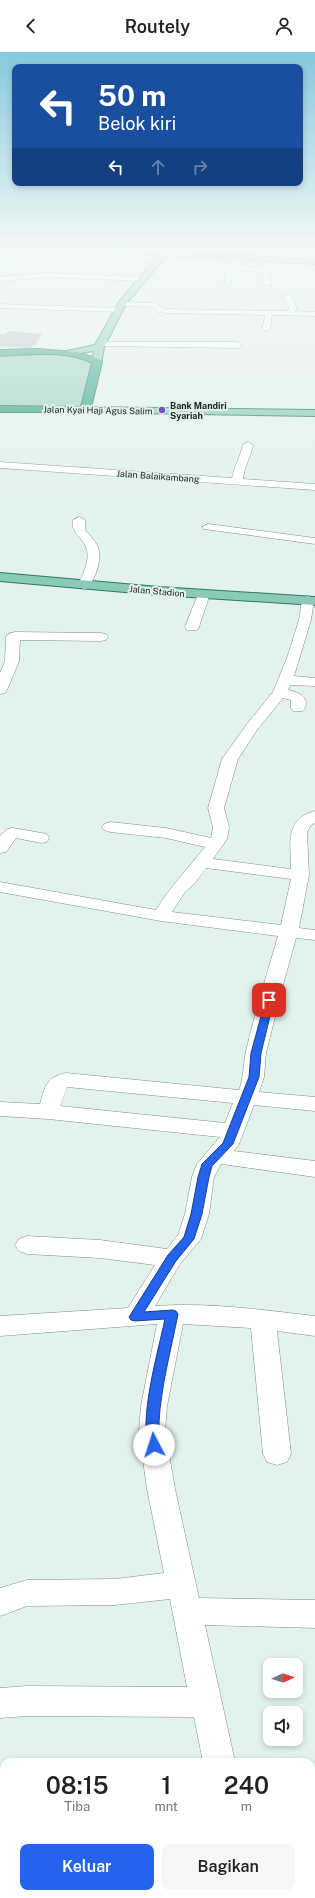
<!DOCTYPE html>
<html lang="id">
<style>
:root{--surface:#fff;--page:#f6f6f6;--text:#222;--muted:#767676;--accent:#2563eb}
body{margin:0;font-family:"Public Sans",sans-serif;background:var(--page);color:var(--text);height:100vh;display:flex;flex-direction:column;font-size:15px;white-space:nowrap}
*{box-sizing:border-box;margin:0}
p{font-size:13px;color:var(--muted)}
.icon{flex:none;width:22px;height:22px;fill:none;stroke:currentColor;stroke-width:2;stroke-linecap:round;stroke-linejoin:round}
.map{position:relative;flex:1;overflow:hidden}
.details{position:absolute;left:0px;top:1706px;width:315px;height:140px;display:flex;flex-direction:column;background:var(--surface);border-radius:12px 12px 0 0;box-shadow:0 2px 6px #0003}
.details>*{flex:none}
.banner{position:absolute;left:12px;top:12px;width:291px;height:122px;border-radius:8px;box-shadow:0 2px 6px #0003;background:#1a4fa0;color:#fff;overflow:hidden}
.needle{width:26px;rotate:86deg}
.tools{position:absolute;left:263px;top:1606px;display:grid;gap:8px}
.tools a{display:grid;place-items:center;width:40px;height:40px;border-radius:8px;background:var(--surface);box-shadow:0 2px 6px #0003;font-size:20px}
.pin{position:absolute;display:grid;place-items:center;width:34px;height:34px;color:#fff;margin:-17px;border-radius:8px;box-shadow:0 2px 6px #0006}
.me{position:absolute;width:44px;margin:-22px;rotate:355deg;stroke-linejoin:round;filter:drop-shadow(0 0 3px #0008)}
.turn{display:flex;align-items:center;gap:14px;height:84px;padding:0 20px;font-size:18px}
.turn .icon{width:52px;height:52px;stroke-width:2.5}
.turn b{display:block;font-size:28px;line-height:34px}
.lanes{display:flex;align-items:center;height:38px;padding:0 20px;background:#0003;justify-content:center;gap:20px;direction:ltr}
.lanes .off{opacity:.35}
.eta{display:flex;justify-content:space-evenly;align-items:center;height:68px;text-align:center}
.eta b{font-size:24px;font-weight:600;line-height:28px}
.action{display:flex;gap:8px;margin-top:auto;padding:8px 20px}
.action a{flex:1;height:46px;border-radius:8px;background:var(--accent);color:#fff;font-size:16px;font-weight:600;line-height:46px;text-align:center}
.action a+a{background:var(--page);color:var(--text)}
header{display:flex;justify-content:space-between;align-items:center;height:52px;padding:0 20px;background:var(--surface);font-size:18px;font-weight:600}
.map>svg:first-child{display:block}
.green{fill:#9fd2c1}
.building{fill:#c4c1ce}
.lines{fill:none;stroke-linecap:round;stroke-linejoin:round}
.minor-casing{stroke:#7e8d88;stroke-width:1}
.major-casing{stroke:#2f7764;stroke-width:2}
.highway-casing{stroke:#2f7764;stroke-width:2}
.minor{fill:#fff;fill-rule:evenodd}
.major{fill:#89cab8;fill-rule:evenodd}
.highway{fill:#3ba689;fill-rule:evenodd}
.route{fill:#2563eb;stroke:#184099}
.poi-dot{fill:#7b50c9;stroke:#e2f2ec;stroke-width:1.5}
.labels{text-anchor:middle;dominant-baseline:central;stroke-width:4;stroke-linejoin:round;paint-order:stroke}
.far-poi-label{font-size:9px;font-weight:bold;fill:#1a201e;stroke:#e2f2ec;text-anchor:start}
.far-street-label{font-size:9px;fill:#1a201e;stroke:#e2f2ec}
</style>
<header><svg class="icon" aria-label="back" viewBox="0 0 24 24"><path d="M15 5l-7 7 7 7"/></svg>Routely<svg class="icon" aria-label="person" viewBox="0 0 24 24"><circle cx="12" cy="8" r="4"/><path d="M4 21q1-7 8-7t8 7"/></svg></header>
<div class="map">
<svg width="315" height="1846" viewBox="0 0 315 1846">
<rect width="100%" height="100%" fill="#e2f2ec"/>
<path class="green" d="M0,301C19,301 83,297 97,307L85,352L76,355L0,356Z"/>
<polygon class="building" points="9,279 42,282 36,292 29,296 0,294 0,282 5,282"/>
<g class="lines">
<g class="minor-casing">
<g id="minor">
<polygon points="55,199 63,199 54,210 50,210 51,204"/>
<polygon points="261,199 268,199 259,207 255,207 255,205"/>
<path d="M245,203L247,204V206L236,213L269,217L271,234L264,232L263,221C246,218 238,215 230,232H224L226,221L235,217L227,215V213Z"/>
<polygon points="0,206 14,209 15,210 0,220 0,215 6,211 0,210"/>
<polygon points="48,221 141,225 145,227 141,229 48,225 0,229 0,225"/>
<polygon points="284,242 291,244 297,256 295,259 315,260 315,264 272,263 270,277 266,279 262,277 265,263 165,261 158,260 153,255 122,254 118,252 122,250 154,251 165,257 288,259 289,256 283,244"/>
<polygon points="0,252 119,256 123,258 119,260 0,256"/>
<polygon points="97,290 238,290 242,293 238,296 100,294 97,294"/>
<path d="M248,390L253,393C250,406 245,413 243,427L315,432V438L0,416V410L232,426C235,413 240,405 243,393Z"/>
<path d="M79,465L85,468V478C89,483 94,487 97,493C103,506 96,525 88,536L84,537L78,533C83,522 92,505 85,493C80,483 71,481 73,468Z"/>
<polygon points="208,472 315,486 315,492 204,477 202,475"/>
<polygon points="204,538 210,542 199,575 197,578 187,578 185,575 198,542"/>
<path d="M308,544L314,548L311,568L294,624L315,626V634L290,633L288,638C298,640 312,646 303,659H293L291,656V648L283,646L257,678L238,707L224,756L229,775L227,787L213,807L291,817C291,792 284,767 315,759V771L311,773L307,780L309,823L299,876L315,878V888L296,886L283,933L266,1001L264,1025L259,1040L315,1045V1059L254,1053L239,1092L234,1099L315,1109V1125L221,1112L214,1125L209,1162L201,1187L180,1212L155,1254C208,1250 262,1258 315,1264V1284L277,1279L291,1402L287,1410L277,1413L267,1410L263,1402L251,1276L183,1272L167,1354L165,1379L175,1437L199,1546L315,1548V1576L205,1573L235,1710H203L194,1665L27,1664L0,1666V1636L27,1634L187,1635L170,1547L115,1553L27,1554L0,1564V1536L27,1528L115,1527L164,1521L147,1437L139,1379L141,1354L157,1272L0,1284V1264L128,1256L155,1213L100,1206L27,1202L19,1199L15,1193L19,1187L27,1184L100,1188L167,1197L178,1183L185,1162L192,1125L197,1112L220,1085L48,1067L0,1064V1050L40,1052C45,1035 46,1025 66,1021L239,1038C244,1025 243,1013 246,999C255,960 267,922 278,884L161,869L0,840V830L156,858C171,834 189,815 205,795L166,786L110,780L104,778L102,775L104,772L110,770L166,776L211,786L213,775L208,756L222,707L247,672L273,640L287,606L299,568L302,548ZM206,816L291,827L281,873L172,860L185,840L195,831ZM67,1035L233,1051L225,1071L60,1054Z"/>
<polygon points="15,580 101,581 106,582 108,585 106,588 101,589 20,588 19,609 7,638 5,641 0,642 0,621 5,609 6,585 8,582"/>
<polygon points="13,776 47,782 49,786 47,790 41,791 16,786 6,800 0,801 0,784 7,777"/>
<rect x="311" y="1719" width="4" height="32"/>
<rect x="0" y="1738" width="4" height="34"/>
<polygon points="244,1842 279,1842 280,1846 245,1846"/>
</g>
</g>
<g class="major-casing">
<g id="major">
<polygon points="122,199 173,199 315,208 315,212 166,204 126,252 104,295 101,312 97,313 92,310 94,299 67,303 65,301 67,299 95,293 119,250 158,203 126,201"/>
<polygon points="86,355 315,358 315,364 82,360 81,358 82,356"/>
<polygon points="0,521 159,535 315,545 315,553 159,543 0,529"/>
</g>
</g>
<g class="highway-casing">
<path id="highway" d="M36,297L77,300L101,308L102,310L90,360H0V354L81,355L92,311C65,297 29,303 0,304V298Z"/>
</g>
<use href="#minor" class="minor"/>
<use href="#major" class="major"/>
<use href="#highway" class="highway"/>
</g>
<linearGradient id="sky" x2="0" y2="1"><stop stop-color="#86c8dc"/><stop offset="0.43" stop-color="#f2f9f6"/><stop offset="1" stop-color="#f2f9f6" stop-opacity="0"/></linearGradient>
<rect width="315" height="458" fill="url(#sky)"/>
<path class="route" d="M266,946H272L274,948L261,1001L259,1025L233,1092L212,1114L209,1125L202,1162L194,1187L176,1209L144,1260L172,1258L176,1259L178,1262C171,1298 161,1334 159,1370C159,1378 163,1390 159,1397L154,1399L150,1397C137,1372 159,1296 165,1267L135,1269L131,1268L129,1265L168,1203L184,1185L191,1162L198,1125L202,1112L223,1091L249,1025L251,1001Z"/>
<circle class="poi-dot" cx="162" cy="358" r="4"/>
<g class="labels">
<g class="far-poi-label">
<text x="170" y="353">Bank Mandiri<tspan x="170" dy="10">Syariah</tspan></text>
</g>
<g class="far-street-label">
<text transform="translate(98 358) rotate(1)">Jalan Kyai Haji Agus Salim</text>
<text transform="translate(158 424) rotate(4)">Jalan Balaikambang</text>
<text transform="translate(157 539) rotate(5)">Jalan Stadion</text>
</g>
</g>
</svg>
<div class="tools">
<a><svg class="needle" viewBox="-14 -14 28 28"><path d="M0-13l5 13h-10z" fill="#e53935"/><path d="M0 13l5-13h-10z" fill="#767676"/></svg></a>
<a><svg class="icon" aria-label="sound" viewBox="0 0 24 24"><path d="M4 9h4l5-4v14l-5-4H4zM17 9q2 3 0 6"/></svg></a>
</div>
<div class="pin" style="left:269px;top:948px;background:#d93025"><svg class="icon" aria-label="arrive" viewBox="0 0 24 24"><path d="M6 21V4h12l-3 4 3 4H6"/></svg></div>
<svg class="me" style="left:154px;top:1393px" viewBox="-20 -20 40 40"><circle r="19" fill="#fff"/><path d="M0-13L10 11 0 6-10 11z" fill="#2563eb"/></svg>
<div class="banner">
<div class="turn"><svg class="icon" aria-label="left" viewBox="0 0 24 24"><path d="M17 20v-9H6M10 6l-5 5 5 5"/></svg><div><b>50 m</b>Belok kiri</div></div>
<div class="lanes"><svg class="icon" aria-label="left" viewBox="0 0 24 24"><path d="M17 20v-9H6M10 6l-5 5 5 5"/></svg><svg class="icon off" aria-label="ahead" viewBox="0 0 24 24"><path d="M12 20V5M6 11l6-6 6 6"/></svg><svg class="icon off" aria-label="right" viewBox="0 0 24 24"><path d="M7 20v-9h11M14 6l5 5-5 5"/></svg></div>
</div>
<section class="details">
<div class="eta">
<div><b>08:15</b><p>Tiba</p></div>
<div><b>1</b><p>mnt</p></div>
<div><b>240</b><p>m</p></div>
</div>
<div class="action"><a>Keluar</a><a>Bagikan</a></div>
</section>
</div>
